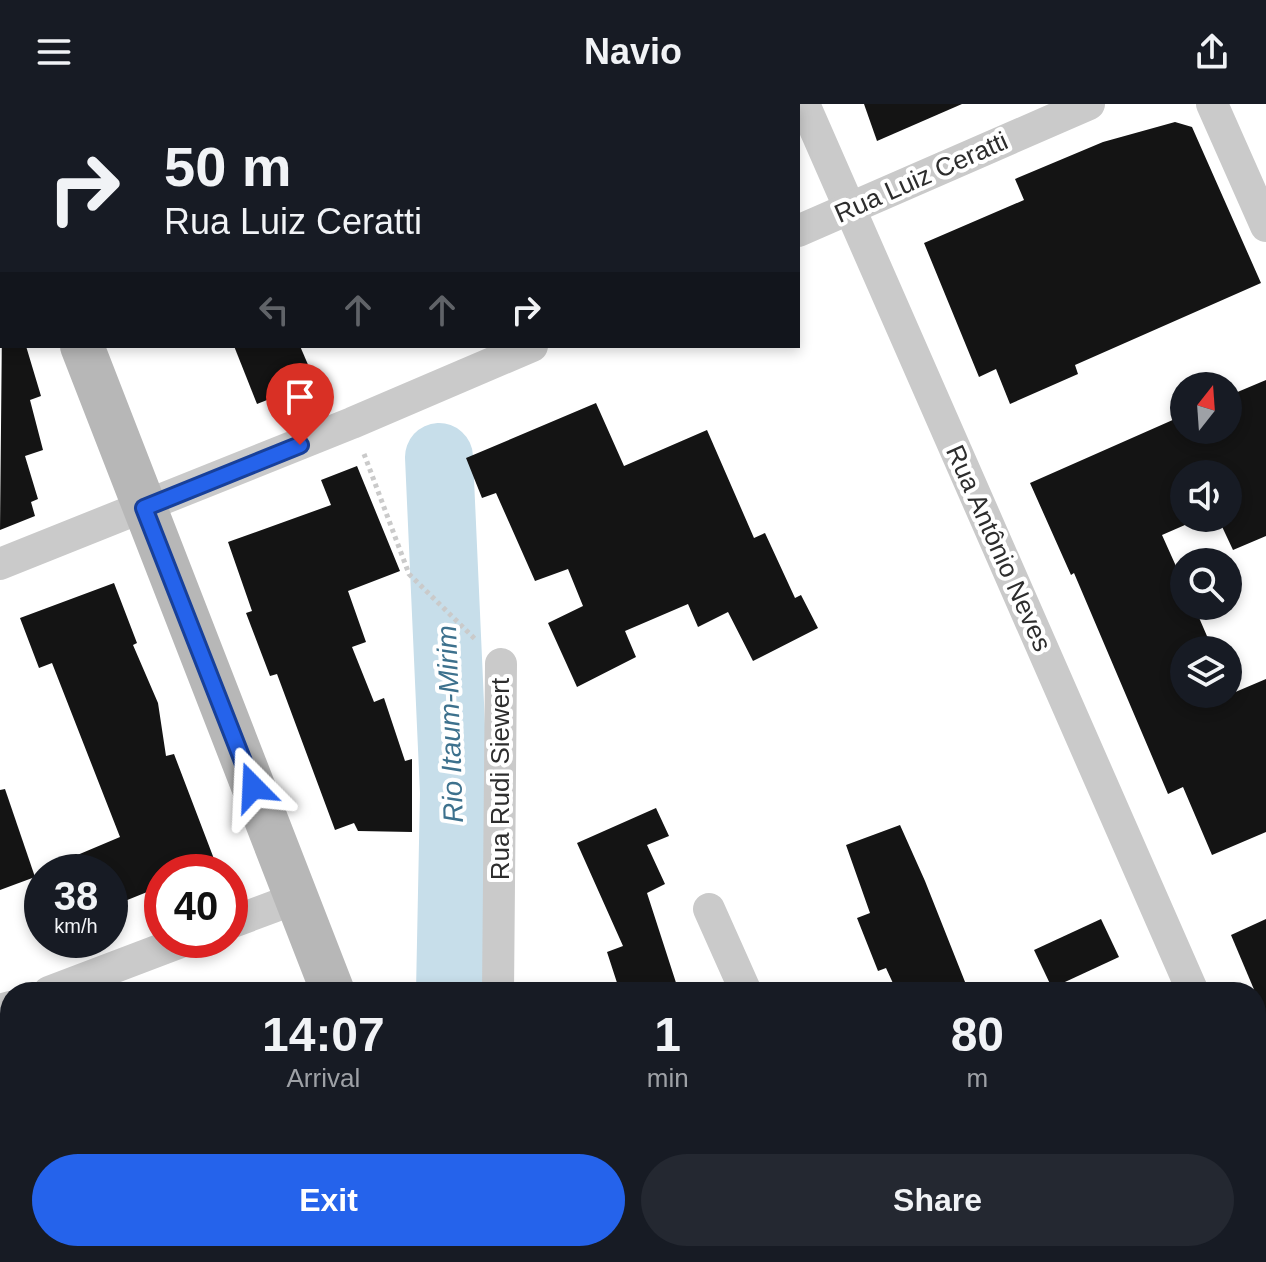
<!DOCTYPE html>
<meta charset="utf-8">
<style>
:root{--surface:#171b24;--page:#242831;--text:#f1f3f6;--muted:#9ea1a6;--accent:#2563eb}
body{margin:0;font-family:Helvetica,sans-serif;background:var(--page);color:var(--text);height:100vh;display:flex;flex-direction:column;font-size:30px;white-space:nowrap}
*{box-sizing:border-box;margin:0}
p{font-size:26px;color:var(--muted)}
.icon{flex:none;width:44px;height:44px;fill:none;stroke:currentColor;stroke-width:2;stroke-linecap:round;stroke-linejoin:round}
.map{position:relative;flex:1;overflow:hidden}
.panel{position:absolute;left:0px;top:878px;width:1266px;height:280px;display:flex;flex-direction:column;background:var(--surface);border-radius:32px 32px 0 0;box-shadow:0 4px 12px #0003}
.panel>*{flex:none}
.guide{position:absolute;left:0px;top:0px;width:800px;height:244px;box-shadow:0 4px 12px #0003;background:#171b24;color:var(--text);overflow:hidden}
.needle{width:52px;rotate:17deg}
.tools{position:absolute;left:1170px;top:268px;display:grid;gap:16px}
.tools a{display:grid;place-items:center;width:72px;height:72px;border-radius:50%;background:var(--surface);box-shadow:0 4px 12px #0003;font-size:40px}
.speed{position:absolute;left:24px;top:750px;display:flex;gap:16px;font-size:40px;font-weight:700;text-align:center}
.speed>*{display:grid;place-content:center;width:104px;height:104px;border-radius:50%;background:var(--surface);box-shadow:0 4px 12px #0003;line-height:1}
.speed small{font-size:20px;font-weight:400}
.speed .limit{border:12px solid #d22;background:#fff;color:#111}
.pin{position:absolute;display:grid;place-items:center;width:68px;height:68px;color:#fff;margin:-82px -34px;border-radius:50% 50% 50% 0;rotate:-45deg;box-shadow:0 0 8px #0007}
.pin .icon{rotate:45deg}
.me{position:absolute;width:88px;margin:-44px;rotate:339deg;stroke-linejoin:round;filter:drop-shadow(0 0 6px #0008)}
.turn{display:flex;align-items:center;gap:28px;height:168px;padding:0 32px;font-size:36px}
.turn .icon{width:104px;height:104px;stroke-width:2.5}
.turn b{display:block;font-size:56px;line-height:68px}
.lanes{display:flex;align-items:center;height:76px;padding:0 32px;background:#0003;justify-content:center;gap:40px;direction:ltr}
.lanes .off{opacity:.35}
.eta{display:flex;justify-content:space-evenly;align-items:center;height:136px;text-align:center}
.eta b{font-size:48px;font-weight:700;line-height:56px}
.action{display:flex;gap:16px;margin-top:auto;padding:16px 32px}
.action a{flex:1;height:92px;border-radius:48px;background:var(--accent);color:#fff;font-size:32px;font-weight:700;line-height:92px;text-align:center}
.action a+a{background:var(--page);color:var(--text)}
header{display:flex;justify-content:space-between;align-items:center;height:104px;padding:0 32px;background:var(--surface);font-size:36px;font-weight:700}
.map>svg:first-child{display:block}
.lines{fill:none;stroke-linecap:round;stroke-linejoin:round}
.river{stroke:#c7deea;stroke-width:68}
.building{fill:#141414}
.path{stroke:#cacaca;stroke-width:5;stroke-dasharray:4 4;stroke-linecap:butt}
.street{stroke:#cacaca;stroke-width:32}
.secondary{stroke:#b7b7b7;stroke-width:44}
.route-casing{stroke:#184099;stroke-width:20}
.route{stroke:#2563eb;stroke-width:14}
.labels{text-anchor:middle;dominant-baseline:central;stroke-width:8;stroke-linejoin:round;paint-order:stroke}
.street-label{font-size:26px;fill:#2d2d2d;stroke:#fff}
.water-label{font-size:28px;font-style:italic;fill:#3d718d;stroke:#fff}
</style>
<header><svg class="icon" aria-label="menu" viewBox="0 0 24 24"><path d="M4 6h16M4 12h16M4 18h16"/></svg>Navio<svg class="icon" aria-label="share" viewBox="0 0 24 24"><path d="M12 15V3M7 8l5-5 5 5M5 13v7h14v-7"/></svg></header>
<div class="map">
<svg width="1266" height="1158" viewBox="0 0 1266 1158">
<rect width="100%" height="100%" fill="#fff"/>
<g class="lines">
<g class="river">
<polyline points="443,2 443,0"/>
<polyline points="439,353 454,689 450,888"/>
<polyline points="445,1158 446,1148"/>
</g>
</g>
<g class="building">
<polygon points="864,0 962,0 877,37"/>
<polygon points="1175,18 1192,23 1261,179 1075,261 1078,270 1010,300 996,265 979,273 924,139 1024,96 1015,75 1103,38"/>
<polygon points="2,222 2,242 26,242 41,292 30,296 43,346 25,352 38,395 31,398 35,412 0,426"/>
<polygon points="234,242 300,242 315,277 257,300"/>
<polygon points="1266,276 1266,432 1233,446 1218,414 1228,414 1228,370 1184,370 1184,414 1201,414 1162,431 1184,480 1184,502 1194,502 1213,546 1184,546 1184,590 1228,590 1228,579 1233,589 1266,575 1266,728 1212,751 1183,683 1168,690 1074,469 1071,471 1030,379 1184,311 1184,326 1228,326 1228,292"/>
<polygon points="596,299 624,362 707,326 754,434 765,429 795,494 801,491 818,524 753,557 728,508 698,523 688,500 625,527 636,553 577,583 548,519 583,502 568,465 535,477 496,389 482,394 466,354"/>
<polygon points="357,362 400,467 348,487 366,538 352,543 374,598 384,594 405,657 412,655 412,728 358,727 354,719 335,726 277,570 270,572 246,509 252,507 228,438 331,401 321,376"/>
<polygon points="114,479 137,539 133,541 158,599 166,652 174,650 219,768 162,768 162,782 110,803 110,768 37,768 120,733 52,559 39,564 20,514"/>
<polygon points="5,685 35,773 0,786 0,686"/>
<polygon points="656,704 669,732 647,741 665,780 647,789 679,888 620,888 607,848 623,842 577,739"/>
<polygon points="900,721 925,777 969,888 897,888 886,864 878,867 857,814 870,809 846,741"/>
<polygon points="1101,815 1119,853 1052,884 1034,846"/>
<polygon points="1266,815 1266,914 1231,831"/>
</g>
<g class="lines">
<polyline class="path" points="364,350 409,470 476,536"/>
<g class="street">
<polyline points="804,0 1193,888"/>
<polyline points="1212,0 1266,122"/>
<polyline points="798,127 1089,0"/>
<polyline points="0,460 352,319 532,242"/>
<polyline points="709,805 746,888"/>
<polyline points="230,819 297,794"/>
<polyline points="49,888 186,836"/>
<polyline points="498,888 501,560"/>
<polyline points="0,906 10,903"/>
<polyline points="1256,1031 1266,1054"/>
<polyline points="861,1148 865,1158"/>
<polyline points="496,1158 496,1148"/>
</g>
<g class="secondary">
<polyline points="0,29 2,35"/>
<polyline points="82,242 333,888"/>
<polyline points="334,1158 339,1148"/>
</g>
</g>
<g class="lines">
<g class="route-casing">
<polyline id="route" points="253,683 144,404 300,341"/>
</g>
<use href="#route" class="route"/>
</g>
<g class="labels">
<g class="street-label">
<text transform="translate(921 73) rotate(-24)">Rua Luiz Ceratti</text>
<text transform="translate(999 444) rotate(66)">Rua Antônio Neves</text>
<text transform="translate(500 675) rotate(-90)">Rua Rudi Siewert</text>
</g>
<g class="water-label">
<text transform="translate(450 620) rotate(-92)">Rio Itaum-Mirim</text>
</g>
</g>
</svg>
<div class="tools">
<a><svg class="needle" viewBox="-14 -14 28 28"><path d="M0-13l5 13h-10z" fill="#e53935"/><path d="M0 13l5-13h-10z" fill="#9ea1a6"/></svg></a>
<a><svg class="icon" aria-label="sound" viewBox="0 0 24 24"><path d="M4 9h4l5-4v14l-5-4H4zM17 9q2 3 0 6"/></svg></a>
<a><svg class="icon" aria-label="search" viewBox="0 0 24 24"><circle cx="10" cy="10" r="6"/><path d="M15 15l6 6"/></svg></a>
<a><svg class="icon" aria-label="layers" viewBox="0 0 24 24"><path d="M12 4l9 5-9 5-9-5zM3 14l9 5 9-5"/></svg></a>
</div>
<div class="speed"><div>38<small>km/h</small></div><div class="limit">40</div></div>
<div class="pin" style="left:300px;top:341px;background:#d93025"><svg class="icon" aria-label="arrive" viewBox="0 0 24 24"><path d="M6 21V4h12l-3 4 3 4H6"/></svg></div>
<svg class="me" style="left:253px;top:683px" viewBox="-20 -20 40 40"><path d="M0-17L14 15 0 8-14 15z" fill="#2563eb" stroke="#fff" stroke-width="4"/></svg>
<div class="guide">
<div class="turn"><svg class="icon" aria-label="right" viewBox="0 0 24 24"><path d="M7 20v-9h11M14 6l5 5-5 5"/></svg><div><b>50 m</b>Rua Luiz Ceratti</div></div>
<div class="lanes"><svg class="icon off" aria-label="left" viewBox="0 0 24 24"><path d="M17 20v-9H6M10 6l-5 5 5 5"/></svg><svg class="icon off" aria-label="ahead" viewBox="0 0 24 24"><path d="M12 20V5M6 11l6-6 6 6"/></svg><svg class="icon off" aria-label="ahead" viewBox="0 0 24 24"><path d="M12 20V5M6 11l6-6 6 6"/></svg><svg class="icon" aria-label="right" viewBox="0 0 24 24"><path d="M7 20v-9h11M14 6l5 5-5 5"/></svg></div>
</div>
<section class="panel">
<div class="eta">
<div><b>14:07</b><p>Arrival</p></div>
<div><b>1</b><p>min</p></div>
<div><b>80</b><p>m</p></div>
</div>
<div class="action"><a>Exit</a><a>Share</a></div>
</section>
</div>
